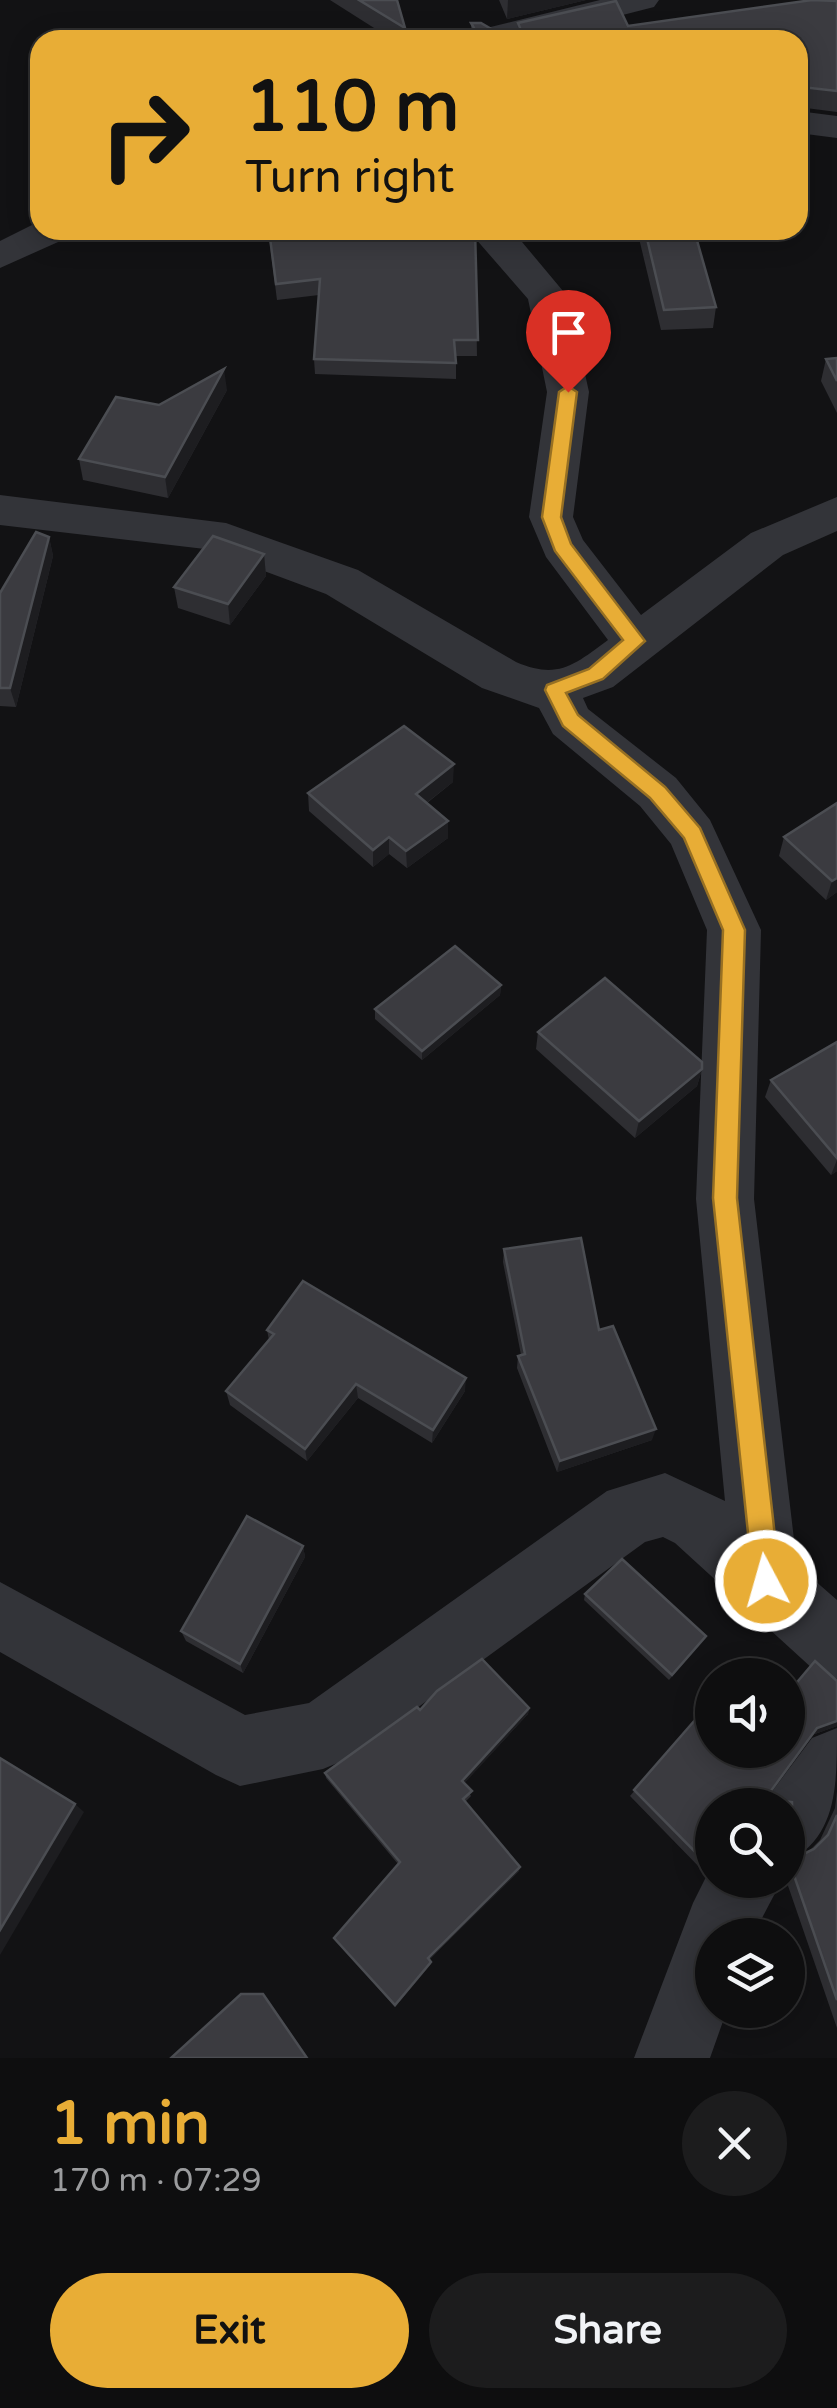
<!DOCTYPE html>
<meta charset="utf-8">
<style>
:root{--surface:#0e0e0f;--page:#1c1c1d;--text:#f1f3f6;--muted:#9b9c9e;--line:#2e2e2f;--accent:#e8ad36}
body{margin:0;font-family:"Varela Round",sans-serif;background:var(--page);color:var(--text);height:100vh;display:flex;flex-direction:column;font-size:38px;white-space:nowrap}
*{box-sizing:border-box;margin:0}
p{font-size:32px;color:var(--muted)}
.icon{flex:none;width:55px;height:55px;fill:none;stroke:currentColor;stroke-width:2;stroke-linecap:round;stroke-linejoin:round}
.map{position:relative;height:2058px;overflow:hidden}
.panel{display:flex;flex-direction:column;background:var(--surface);flex:1}
.panel>*{flex:none}
.banner{position:absolute;left:30px;top:30px;width:778px;height:210px;border-radius:30px;box-shadow:0 5px 25px #0003,0 0 0 2px var(--line);background:#e8ad36;color:#111;overflow:hidden}
.tools{position:absolute;left:695px;top:1658px;display:grid;gap:20px}
.tools a{display:grid;place-items:center;width:110px;height:110px;border-radius:50%;background:var(--surface);box-shadow:0 5px 25px #0003,0 0 0 2px var(--line);font-size:50px}
.pin{position:absolute;display:grid;place-items:center;width:85px;height:85px;color:#fff;margin:-102px -42px;border-radius:50% 50% 50% 0;rotate:-45deg;box-shadow:0 0 10px #0007}
.pin .icon{rotate:45deg}
.me{position:absolute;width:110px;margin:-55px;rotate:354deg;stroke-linejoin:round;filter:drop-shadow(0 0 8px #0008)}
.turn{display:flex;align-items:center;gap:35px;height:210px;padding:0 50px;font-size:45px}
.turn .icon{width:130px;height:130px;stroke-width:2.5}
.turn b{display:block;font-size:70px;line-height:85px}
.round{display:grid;place-items:center;flex:none;width:105px;height:105px;border-radius:52px;background:var(--page)}
.overview{display:flex;align-items:center;justify-content:space-between;height:170px;padding:0 50px}
h1{font-size:60px;font-weight:800;line-height:75px;color:var(--accent)}
.button{display:flex;gap:20px;margin-top:auto;padding:20px 50px}
.button a{flex:1;height:115px;border-radius:60px;background:var(--accent);color:#111;font-size:40px;font-weight:800;line-height:115px;text-align:center}
.button a+a{background:var(--page);color:var(--text)}
.map>svg:first-child{display:block}
.lines{fill:none;stroke-linecap:round;stroke-linejoin:round}
.street{fill:#333439;fill-rule:evenodd}
.wall{fill:#2e2e32}
.shaded-wall{fill:#1d1d20}
.building{fill:#3b3b40;stroke:#4b4d52;stroke-width:2.5}
.route{fill:#e8ad36;stroke:#977023;stroke-width:2.5}
</style>
<div class="map">
<svg width="837" height="2058" viewBox="0 0 837 2058">
<rect width="100%" height="100%" fill="#121214"/>
<g class="lines">
<g class="street">
<polygon points="600,0 659,0 654,7 525,40 465,40 470,32"/>
<polygon points="798,111 837,116 837,138 798,133"/>
<polygon points="40,221 40,230 73,230 67,238 0,268 0,241"/>
<path d="M468,230H512L568,297L589,392L573,517L583,540L641,615L751,533L837,497V531L783,555L613,687L583,698L588,709L676,778L710,820L761,930L754,1199L797,1565L837,1600V1679L813,1669L675,1543L663,1537L645,1542L347,1759L323,1769L240,1786L216,1775L0,1652V1582L245,1715L309,1703L607,1491L665,1473L725,1501L696,1199L707,930L671,844L640,806L553,734L539,708L482,688L326,594L205,549L0,525V495L226,523L358,570L516,662C558,680 574,665 608,640L546,557L529,517L547,392L528,299Z"/>
<path d="M837,1728C837,1787 837,1836 788,1862V1805H762L812,1738Z"/>
<polygon points="712,1865 712,1880 782,1880 753,1935 712,1935 712,2010 727,2010 710,2058 634,2058 693,1903"/>
</g>
</g>
<g class="wall">
<polygon points="330,0 397,0 405,28 405,40 393,40"/>
<polygon points="499,0 586,0 507,19"/>
<polygon points="837,0 837,112 798,107 798,109 798,40 517,40 518,23 628,26"/>
<polygon points="471,23 481,40 471,40"/>
<polygon points="798,142 802,149 798,169"/>
<polygon points="268,230 475,230 477,356 456,356 456,379 315,374 314,359 319,295 277,300"/>
<polygon points="637,230 704,230 702,239 697,240 716,307 713,328 661,330"/>
<polygon points="837,358 837,413 821,381 826,359"/>
<polygon points="227,390 168,498 83,480 79,459 159,405"/>
<polygon points="49,537 53,556 16,707 0,706 0,593"/>
<polygon points="264,554 266,576 230,625 178,608 174,587"/>
<polygon points="453,782 427,803 448,838 407,868 389,854 373,867 309,811 308,793"/>
<polygon points="837,803 837,892 826,900 779,856 784,837"/>
<polygon points="501,985 500,995 422,1060 375,1019 375,1009"/>
<polygon points="538,1032 702,1069 697,1086 635,1138 536,1049"/>
<polygon points="837,1042 837,1171 831,1175 765,1097 771,1080"/>
<polygon points="504,1249 599,1330 652,1440 557,1472 517,1368 518,1356 521,1355 503,1262"/>
<polygon points="267,1330 465,1391 432,1443 358,1398 307,1461 230,1405 226,1391 269,1340"/>
<polygon points="303,1546 305,1557 243,1673 186,1641 181,1631"/>
<polygon points="585,1594 706,1636 669,1680 584,1600"/>
<polygon points="815,1661 837,1681 837,1726 812,1735 765,1799 792,1802 793,1859 809,1851 820,1840 835,1808 837,1791 837,2028 786,1880 788,1880 788,1858 789,1863 788,1858 788,1805 712,1805 712,1862 704,1872 630,1796 695,1720 712,1737 712,1750 726,1750 733,1757 739,1750 788,1750 788,1693"/>
<polygon points="529,1708 528,1714 464,1783 471,1796 465,1802 519,1871 429,1960 431,1964 395,2007 334,1938 398,1864 326,1778 325,1773"/>
</g>
<g class="shaded-wall">
<polygon points="508,0 586,0 507,19"/>
<polygon points="224,369 227,390 168,498 165,477"/>
<polygon points="49,537 53,556 16,707 10,688"/>
<polygon points="264,554 266,576 230,625 228,604"/>
<polygon points="454,764 453,782 416,811 416,794"/>
<polygon points="448,821 448,838 407,868 406,851"/>
<polygon points="389,837 389,854 373,867 373,850"/>
<polygon points="837,878 837,892 826,900 832,881"/>
<polygon points="501,985 500,995 422,1060 422,1051"/>
<polygon points="702,1069 697,1086 635,1138 639,1121"/>
<polygon points="837,1160 837,1171 831,1175"/>
<polygon points="466,1378 465,1391 432,1443 433,1430"/>
<polygon points="356,1384 358,1398 307,1461 305,1449"/>
<polygon points="656,1429 652,1440 557,1472 560,1461"/>
<polygon points="303,1546 305,1557 243,1673 240,1664"/>
<polygon points="529,1708 528,1714 462,1786 462,1781"/>
<polygon points="837,1721 837,1726 809,1736 817,1728"/>
<polygon points="75,1804 84,1812 0,1955 0,1930"/>
<polygon points="520,1867 519,1871 428,1961 428,1958"/>
<polygon points="431,1962 431,1964 395,2007 395,2005"/>
<polygon points="263,1994 266,1997 308,2058 307,2058"/>
</g>
<g class="building">
<polygon points="359,0 397,0 405,28"/>
<polygon points="812,0 837,1 837,91 802,87 798,90 798,105 798,40 525,40 518,23 616,1 628,26"/>
<polygon points="471,23 481,23 510,40 481,40"/>
<polygon points="269,230 475,230 478,340 454,340 456,363 314,359 320,279 276,284"/>
<polygon points="645,230 694,230 716,307 664,310"/>
<polygon points="837,358 837,381 826,359"/>
<polygon points="224,369 165,477 79,459 116,397 159,405"/>
<polygon points="36,532 49,537 10,688 0,688 0,593"/>
<polygon points="213,536 264,554 228,604 174,587"/>
<polygon points="404,726 454,764 416,794 448,821 406,851 389,837 373,850 308,793"/>
<polygon points="837,803 837,878 832,881 784,837"/>
<polygon points="455,946 501,985 422,1051 375,1009"/>
<polygon points="605,978 702,1062 702,1069 639,1121 538,1032"/>
<polygon points="837,1042 837,1158 771,1080"/>
<polygon points="581,1238 599,1330 613,1326 656,1429 560,1461 518,1356 525,1354 504,1249"/>
<polygon points="303,1281 466,1378 433,1430 356,1384 305,1449 226,1391 274,1334 267,1330"/>
<polygon points="247,1516 303,1546 240,1664 181,1631"/>
<polygon points="622,1559 706,1636 672,1675 585,1594"/>
<polygon points="482,1659 529,1708 462,1781 472,1791 463,1799 520,1867 428,1958 431,1962 395,2005 334,1938 400,1862 325,1773 417,1707 420,1710 437,1691"/>
<polygon points="815,1661 837,1681 837,1721 817,1728 765,1799 792,1802 793,1859 814,1849 828,1835 837,1815 837,2000 788,1858 788,1805 712,1805 712,1862 710,1867 634,1790 695,1720 712,1737 712,1750 726,1750 733,1757 739,1750 788,1750 788,1693"/>
<polygon points="0,1758 75,1804 0,1930"/>
<polygon points="241,1994 263,1994 307,2058 171,2058"/>
</g>
<polygon class="route" points="568,386 577,392 561,517 571,544 645,641 603,679 566,693 578,715 665,787 700,828 745,930 737,1198 780,1581 776,1591 766,1595 757,1591 753,1581 713,1198 723,930 684,838 650,798 563,726 545,690 547,685 589,669 623,640 555,551 542,517 559,392"/>
</svg>
<div class="tools">
<a><svg class="icon" aria-label="sound" viewBox="0 0 24 24"><path d="M4 9h4l5-4v14l-5-4H4zM17 9q2 3 0 6"/></svg></a>
<a><svg class="icon" aria-label="search" viewBox="0 0 24 24"><circle cx="10" cy="10" r="6"/><path d="M15 15l6 6"/></svg></a>
<a><svg class="icon" aria-label="layers" viewBox="0 0 24 24"><path d="M12 4l9 5-9 5-9-5zM3 14l9 5 9-5"/></svg></a>
</div>
<div class="pin" style="left:568px;top:392px;background:#d93025"><svg class="icon" aria-label="arrive" viewBox="0 0 24 24"><path d="M6 21V4h12l-3 4 3 4H6"/></svg></div>
<svg class="me" style="left:766px;top:1581px" viewBox="-20 -20 40 40"><circle r="17" fill="#e8ad36" stroke="#fff" stroke-width="3"/><path d="M0-11L8 9 0 5-8 9z" fill="#fff"/></svg>
<div class="banner">
<div class="turn"><svg class="icon" aria-label="right" viewBox="0 0 24 24"><path d="M7 20v-9h11M14 6l5 5-5 5"/></svg><div><b>110 m</b>Turn right</div></div>
</div>
</div>
<section class="panel">
<div class="overview"><div><h1>1 min</h1><p>170 m · 07:29</p></div><a class="round"><svg class="icon" aria-label="close" viewBox="0 0 24 24"><path d="M6 6l12 12M18 6L6 18"/></svg></a></div>
<div class="button"><a>Exit</a><a>Share</a></div>
</section>
